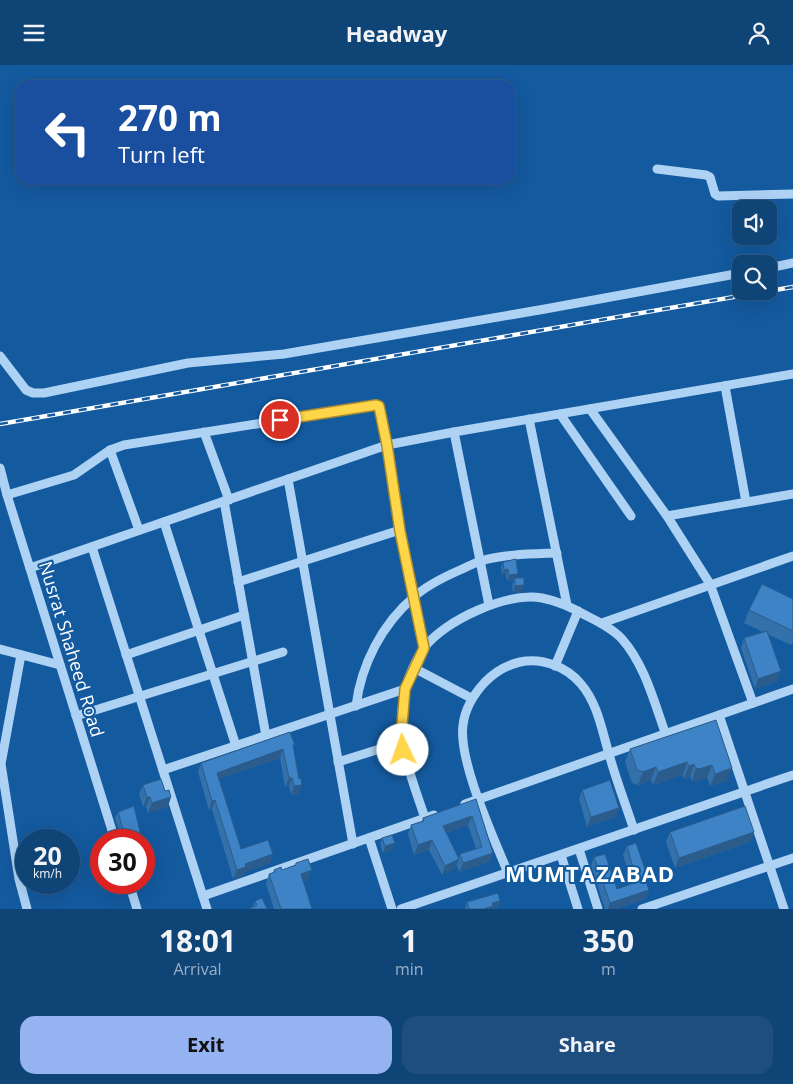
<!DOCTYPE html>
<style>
:root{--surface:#0f4477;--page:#1d4e7f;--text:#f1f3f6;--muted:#9bb0c6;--line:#2f5c89;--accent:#95b2f1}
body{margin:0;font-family:"Open Sans",sans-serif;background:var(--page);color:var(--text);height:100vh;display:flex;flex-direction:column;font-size:19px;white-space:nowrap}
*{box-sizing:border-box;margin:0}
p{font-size:16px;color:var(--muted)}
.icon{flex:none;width:28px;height:28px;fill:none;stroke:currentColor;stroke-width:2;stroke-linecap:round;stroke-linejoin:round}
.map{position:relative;height:844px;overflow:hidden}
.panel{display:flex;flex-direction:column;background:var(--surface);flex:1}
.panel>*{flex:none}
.hud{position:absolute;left:15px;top:15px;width:500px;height:105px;border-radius:15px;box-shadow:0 5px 20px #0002,0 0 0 1px var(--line);background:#1a4fa0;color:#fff;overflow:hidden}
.tools{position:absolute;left:732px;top:135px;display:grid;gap:10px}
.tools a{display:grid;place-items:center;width:45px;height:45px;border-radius:10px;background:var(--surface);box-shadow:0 5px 20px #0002,0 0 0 1px var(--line);font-size:25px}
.speed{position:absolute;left:15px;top:764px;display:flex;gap:10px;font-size:25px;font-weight:700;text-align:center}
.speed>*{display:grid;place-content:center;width:65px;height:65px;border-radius:50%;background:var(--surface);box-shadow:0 5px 20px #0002,0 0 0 1px var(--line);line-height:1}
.speed small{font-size:12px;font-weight:400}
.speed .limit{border:8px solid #d22;background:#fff;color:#111}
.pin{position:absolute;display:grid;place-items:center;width:42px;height:42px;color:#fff;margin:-21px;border:2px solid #fff;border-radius:50%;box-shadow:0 1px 5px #0007}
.me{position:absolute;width:55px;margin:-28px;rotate:357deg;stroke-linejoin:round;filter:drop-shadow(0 0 4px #0008)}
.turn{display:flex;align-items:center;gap:18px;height:105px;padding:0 20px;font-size:22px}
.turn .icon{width:65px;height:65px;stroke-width:2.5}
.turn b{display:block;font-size:35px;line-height:42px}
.eta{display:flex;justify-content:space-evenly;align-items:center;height:85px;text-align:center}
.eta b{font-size:30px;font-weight:700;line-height:35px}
.action{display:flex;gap:10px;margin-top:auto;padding:10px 20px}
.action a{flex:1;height:58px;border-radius:15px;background:var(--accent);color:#111;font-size:20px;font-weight:700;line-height:58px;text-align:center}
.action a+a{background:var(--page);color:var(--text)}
header{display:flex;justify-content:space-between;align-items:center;height:65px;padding:0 20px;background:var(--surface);font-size:22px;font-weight:700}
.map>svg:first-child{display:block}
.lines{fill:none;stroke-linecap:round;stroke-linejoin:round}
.minor{stroke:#add2f4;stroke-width:9}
.rail-casing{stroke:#fff;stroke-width:4.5}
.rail{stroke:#145a9f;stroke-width:2.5;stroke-dasharray:8;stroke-linecap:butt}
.wall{fill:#3471aa;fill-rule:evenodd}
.shaded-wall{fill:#2b5c8b}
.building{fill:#3d83c6;stroke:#2b5c8b}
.route-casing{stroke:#a68a30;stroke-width:12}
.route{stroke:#ffd54a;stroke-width:9}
.labels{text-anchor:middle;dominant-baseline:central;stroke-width:4;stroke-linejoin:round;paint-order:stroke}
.street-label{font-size:18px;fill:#fff;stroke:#145a9f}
.district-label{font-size:22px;font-weight:bold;letter-spacing:1px;fill:#fff;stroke:#145a9f}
</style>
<header><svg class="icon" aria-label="menu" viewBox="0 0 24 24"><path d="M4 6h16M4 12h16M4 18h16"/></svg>Headway<svg class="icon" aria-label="person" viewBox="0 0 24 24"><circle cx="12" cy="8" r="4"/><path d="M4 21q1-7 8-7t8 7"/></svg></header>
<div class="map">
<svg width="793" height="844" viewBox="0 0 793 844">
<rect width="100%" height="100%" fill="#145a9f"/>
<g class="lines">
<g class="minor">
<polyline points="657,104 706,110 710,112 715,129 718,131 793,129"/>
<polyline points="769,203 793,198"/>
<polyline points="0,291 26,325 33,328 44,328 188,298 284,289 545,244 741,208"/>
<polyline points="725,321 746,437"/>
<polyline points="590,344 667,451 710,519 753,638"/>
<polyline points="560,349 631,451"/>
<polyline points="529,354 567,540"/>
<polyline points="204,367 229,435"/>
<polyline points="454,367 489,540"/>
<polyline points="110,385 139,465"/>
<polyline points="0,403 7,430 115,775"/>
<polyline points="288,414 353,779"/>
<polyline points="7,430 74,410 110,385 124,380 376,340 379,341 387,380 400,465 424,583"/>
<polyline points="224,436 266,671"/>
<polyline points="667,451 793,429"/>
<polyline points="164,457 236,681"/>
<polyline points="92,482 207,844"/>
<polyline points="30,503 387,380 454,367 793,309"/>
<polyline points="238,517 400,465"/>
<polyline points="602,558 793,491"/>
<polyline points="0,584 60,600"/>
<polyline points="21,590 1,699 19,814 27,844"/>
<polyline points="126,590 244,550"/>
<polyline points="555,601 578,546"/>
<polyline points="414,603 471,633"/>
<path d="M356,641C361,600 382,559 414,532C427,520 444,512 460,505C467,502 474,498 481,496C505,489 532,489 557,488"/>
<polyline points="719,650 784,844"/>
<polyline points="76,651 283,587"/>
<polyline points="338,697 402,677"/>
<polyline points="163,705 405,624"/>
<polyline points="465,739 793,624"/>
<path d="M425,753C410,708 394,674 405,625C408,612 416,594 424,583C445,555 507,527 542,533C558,536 573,543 587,551C599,557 613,564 622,574C645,600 654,637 666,670"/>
<polyline points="369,773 392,844"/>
<polyline points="579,784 598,844"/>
<polyline points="561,790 578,844"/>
<path d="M508,808C494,773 458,696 463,660C465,643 473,630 485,617C494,608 507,600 520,597C542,592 567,602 581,619C598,639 602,666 609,689C616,715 626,740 634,765"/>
<polyline points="129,818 137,844"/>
<polyline points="203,831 434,750"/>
<polyline points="401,844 793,710"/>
<polyline points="642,844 793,793"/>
</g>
<g class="rail-casing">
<g id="rail">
<polyline points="769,226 793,222"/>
<polyline points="0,359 768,226"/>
</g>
</g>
<use href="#rail" class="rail"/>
</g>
<g class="wall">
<polygon points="503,497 517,513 522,527 513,528 512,520 514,515 507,516 506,510 502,510 501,502"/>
<polygon points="793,534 793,577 791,580 769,570 777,616 755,624 741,583 744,573 763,567 744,558 749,545"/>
<polygon points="716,655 727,716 710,721 707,713 694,717 692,716 690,712 684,714 683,710 653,720 651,715 638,720 632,718 625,697 630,684"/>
<polygon points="290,667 293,683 299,729 291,730 289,721 285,722 280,693 219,714 241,784 270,798 244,807 243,810 233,814 212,744 209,745 198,707 201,698"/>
<polygon points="143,720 168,742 148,748 146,742 143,742 139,729"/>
<polygon points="582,725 619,743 615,752 587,762 579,734"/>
<path d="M476,734L493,788L490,797L459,807L457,800L455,803L442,810L429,785L414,790L408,769L411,760L422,756L423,753ZM468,760L476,784L460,789L458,793L446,768Z"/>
<polygon points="118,747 141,771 140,775 122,775 115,753"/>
<polygon points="670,767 754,767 750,777 675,803 666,777"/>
<polygon points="382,773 392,785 383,788 380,779"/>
<polygon points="627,781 644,812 645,834 616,844 605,844 591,801 594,792 617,824 632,819 623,790"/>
<polygon points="296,798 312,805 308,815 303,816 312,844 274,844 266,819 269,809 273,808 274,805 282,805 295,800"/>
<polygon points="255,836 267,844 250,844 250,843 253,842"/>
<polygon points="500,836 498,842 492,844 465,844 467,837"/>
</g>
<g class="shaded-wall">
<polygon points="508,504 506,510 502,510 504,505"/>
<polygon points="518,509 516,515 515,513 514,515 507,516 509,510"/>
<polygon points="524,520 522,527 513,528 515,521"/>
<polygon points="781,606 777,616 755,624 758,614"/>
<polygon points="283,684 280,693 214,716 217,708"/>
<polygon points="687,697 683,710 653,720 658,707"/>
<polygon points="694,699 690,712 684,714 689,701"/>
<polygon points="712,700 707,713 694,717 692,716 696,703"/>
<polygon points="656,702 651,715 638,720 643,707"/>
<polygon points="732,703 727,716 710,721 715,709"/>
<polygon points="289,713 292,713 289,721 285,722"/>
<polygon points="302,720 299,729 291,730 294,721"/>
<polygon points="147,732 150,732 146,742 143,742"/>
<polygon points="171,732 168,742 148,748 152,738"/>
<polygon points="215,735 212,744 209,745 212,736"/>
<polygon points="619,743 615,752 587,762 591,752"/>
<polygon points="472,751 468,760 440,770 443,761"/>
<polygon points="754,767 750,777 675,803 679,793"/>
<polygon points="141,771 140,775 130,775"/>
<polygon points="432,775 429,785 414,790 418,780"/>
<polygon points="395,778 392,785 383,788 385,781"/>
<polygon points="493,788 490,797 459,807 463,798"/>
<polygon points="273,789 270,798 244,807 243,810 233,814 237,805 245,799"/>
<polygon points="459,794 455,803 442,810 445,801"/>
<polygon points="312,805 308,815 297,818 301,809"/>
<polygon points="649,825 645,834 616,844 608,844 610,838"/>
<polygon points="500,836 498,842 492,844 483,844 492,838"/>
</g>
<g class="building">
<polygon points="516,494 518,509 509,510 508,504 504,505 503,497"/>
<polygon points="515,513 524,513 524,520 515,521"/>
<polygon points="762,519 793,534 793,566 749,545"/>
<polygon points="767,566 781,606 758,614 744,573"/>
<polygon points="716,655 732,703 715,709 712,700 699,704 696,703 694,699 689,701 687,697 658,707 656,702 643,707 637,705 630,684"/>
<polygon points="290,667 295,680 293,680 299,714 301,713 302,720 294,721 292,713 289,713 283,684 217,708 241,784 268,775 273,789 245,799 246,802 237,805 215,735 212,736 201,698"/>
<polygon points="161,714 165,726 169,725 171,732 152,738 150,732 147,732 143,720"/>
<polygon points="610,715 619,743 591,752 582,725"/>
<polygon points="476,734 493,788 463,798 460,789 482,782 472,751 443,761 459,794 445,801 432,775 418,780 411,760 424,756 423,753"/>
<polygon points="134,741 141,771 130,775 126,775 118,747"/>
<polygon points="745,741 754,767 679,793 670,767"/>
<polygon points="392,770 395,778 385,781 382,773"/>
<polygon points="636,778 646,807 643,808 649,825 610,838 594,792 605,789 617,824 637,817 627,781"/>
<polygon points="308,794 312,805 301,809 312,844 281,844 269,809 275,807 274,805 281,802 282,805 296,800 296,798"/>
<polygon points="498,828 500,836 492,838 493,841 483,844 469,844 467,837"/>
<polygon points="262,833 267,844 250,844 250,843 257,840 255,836"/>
</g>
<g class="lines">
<g class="route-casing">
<polyline id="route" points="280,355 376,340 379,341 387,380 400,466 424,583 405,624 401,672 403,685"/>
</g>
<use href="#route" class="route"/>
</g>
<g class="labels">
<g class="street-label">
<text transform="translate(72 584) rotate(73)">Nusrat Shaheed Road</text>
</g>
<g class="district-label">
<text x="590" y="808">MUMTAZABAD</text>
</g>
</g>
</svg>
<div class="tools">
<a><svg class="icon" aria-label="sound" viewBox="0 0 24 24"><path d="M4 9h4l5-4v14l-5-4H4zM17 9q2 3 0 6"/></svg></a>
<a><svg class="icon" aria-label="search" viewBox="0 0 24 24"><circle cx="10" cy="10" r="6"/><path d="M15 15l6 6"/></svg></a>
</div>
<div class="speed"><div>20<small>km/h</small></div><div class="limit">30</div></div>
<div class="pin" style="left:280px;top:355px;background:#d93025"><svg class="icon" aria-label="arrive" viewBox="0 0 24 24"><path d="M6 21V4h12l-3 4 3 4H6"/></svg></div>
<svg class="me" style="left:403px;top:685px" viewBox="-20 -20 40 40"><circle r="19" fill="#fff"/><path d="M0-13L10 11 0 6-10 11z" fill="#ffd54a"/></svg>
<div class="hud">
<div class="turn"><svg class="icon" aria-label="left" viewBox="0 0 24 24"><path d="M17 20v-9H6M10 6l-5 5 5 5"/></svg><div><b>270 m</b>Turn left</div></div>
</div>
</div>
<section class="panel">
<div class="eta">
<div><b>18:01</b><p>Arrival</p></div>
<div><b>1</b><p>min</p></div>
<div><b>350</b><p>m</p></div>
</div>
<div class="action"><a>Exit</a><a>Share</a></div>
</section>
